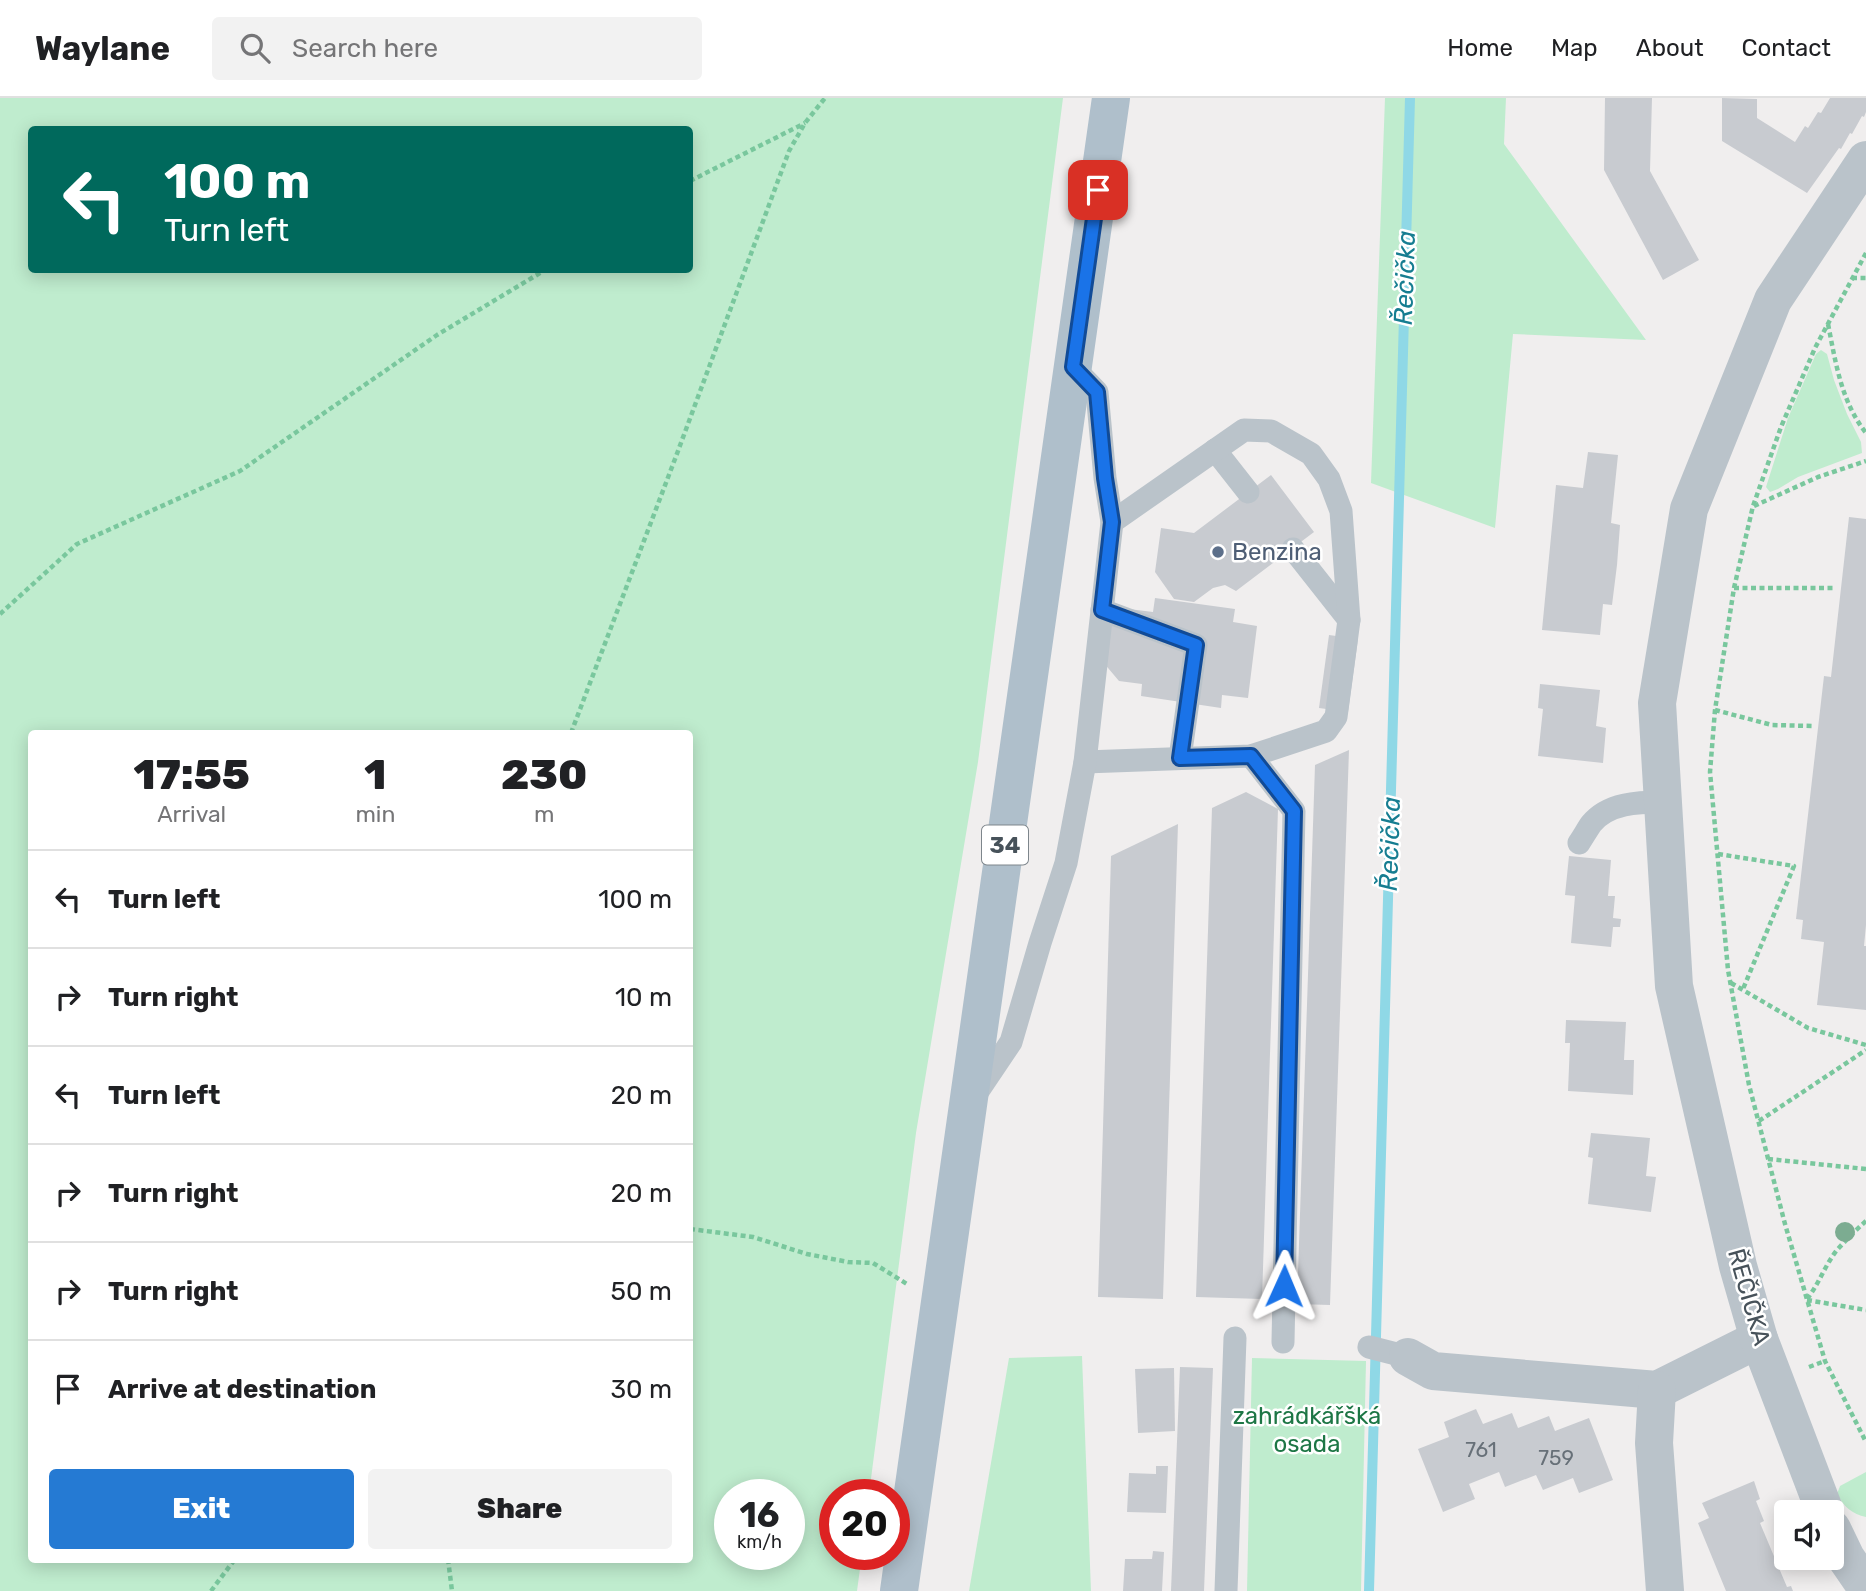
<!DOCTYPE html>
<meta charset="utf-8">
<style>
:root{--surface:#fff;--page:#f2f2f2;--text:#202124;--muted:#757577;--line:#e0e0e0;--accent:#257ad3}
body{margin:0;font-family:Rubik,sans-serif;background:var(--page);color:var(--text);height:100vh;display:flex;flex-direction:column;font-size:26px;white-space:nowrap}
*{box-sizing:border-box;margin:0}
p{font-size:23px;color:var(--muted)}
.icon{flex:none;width:38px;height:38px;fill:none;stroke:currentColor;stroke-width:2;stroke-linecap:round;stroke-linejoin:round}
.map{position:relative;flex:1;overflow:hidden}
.drawer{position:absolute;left:28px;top:632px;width:665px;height:833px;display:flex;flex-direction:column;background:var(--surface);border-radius:7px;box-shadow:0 4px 18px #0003}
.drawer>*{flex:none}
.top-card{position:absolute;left:28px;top:28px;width:665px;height:147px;border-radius:7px;box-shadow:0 4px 18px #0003;background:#00695c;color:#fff;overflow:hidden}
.fabs{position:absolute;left:1774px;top:1402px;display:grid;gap:14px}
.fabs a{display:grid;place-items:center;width:70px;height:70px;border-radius:7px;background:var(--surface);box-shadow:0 4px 18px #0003;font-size:35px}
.speed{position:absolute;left:714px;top:1381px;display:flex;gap:14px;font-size:35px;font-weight:700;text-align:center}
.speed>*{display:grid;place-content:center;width:91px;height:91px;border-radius:50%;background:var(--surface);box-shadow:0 4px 18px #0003;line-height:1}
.speed small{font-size:18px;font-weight:400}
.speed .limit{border:10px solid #d22;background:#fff;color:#111}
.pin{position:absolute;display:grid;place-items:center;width:60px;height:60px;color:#fff;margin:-30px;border-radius:14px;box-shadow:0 4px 10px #0006}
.me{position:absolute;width:77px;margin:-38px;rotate:1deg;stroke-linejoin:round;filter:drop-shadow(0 0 5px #0008)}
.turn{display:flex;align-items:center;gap:24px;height:147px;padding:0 21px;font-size:32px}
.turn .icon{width:91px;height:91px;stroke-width:2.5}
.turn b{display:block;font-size:49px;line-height:60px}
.eta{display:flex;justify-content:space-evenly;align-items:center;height:119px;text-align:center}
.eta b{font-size:42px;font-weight:800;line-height:49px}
.primary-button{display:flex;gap:14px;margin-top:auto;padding:14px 21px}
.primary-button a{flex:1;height:80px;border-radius:7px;background:var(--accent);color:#fff;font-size:28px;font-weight:800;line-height:80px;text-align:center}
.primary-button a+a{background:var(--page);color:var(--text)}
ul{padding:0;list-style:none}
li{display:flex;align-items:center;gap:21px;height:98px;padding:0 21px;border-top:2px solid var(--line)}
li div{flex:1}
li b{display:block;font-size:26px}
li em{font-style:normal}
header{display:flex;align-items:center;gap:42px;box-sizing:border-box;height:98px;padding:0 35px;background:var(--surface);border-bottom:2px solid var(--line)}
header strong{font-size:33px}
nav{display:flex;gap:38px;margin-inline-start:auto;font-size:24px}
.search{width:490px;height:63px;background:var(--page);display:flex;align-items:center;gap:18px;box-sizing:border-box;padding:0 24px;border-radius:7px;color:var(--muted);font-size:26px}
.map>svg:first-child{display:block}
.green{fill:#bfecce;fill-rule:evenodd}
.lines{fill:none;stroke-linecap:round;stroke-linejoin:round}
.stream{stroke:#8fd8e6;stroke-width:10}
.building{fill:#c8cbd0}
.path{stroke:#79c79d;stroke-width:4.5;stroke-dasharray:5 3.5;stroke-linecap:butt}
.service{stroke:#bac3ca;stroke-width:23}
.minor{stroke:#bac3ca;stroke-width:38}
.primary{stroke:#afbfcb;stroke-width:38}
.tree{fill:#7cac91}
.route-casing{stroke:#114b97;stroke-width:18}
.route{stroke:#1a73e8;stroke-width:12}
.service-dot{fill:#5c6f8a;stroke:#fff;stroke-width:2.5}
.labels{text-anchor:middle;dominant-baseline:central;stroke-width:5;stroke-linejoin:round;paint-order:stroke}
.number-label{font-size:21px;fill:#677078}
.shield{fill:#fff;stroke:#7e868c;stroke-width:2}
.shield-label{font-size:23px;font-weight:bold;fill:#47525a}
.service-label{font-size:24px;fill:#4e5e75;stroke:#fff;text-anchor:start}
.street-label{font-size:24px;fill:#47525a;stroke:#fff}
.park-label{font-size:24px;fill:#1d7645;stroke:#fff}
.water-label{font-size:26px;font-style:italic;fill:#167d91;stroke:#fff}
</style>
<header>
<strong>Waylane</strong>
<div class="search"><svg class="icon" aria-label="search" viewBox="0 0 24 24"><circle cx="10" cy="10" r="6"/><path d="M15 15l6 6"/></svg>Search here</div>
<nav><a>Home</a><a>Map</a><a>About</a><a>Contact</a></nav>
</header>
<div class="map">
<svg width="1866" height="1493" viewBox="0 0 1866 1493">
<rect width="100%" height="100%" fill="#f0eeee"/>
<g class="green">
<path d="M0,0H1063L978,664L916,1035L869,1396H835V1456H862L857,1493H0ZM32,32H690V172H32ZM690,635V1461H32V635ZM730,1396H789V1456H730Z"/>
<polygon points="1385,0 1506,0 1504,46 1646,242 1513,236 1495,430 1371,385"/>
<polygon points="1821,252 1827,256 1834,282 1847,316 1861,344 1862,355 1798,379 1778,391 1770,394 1766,389 1788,320 1816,256"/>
<polygon points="1082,1258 1091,1493 969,1493 1009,1260"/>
<polygon points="1252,1260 1366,1263 1361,1493 1247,1493"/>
<path d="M1866,1374V1419C1852,1416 1844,1409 1837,1396L1840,1388Z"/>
</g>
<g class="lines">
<polyline class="stream" points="1369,1493 1410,0"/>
</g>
<g class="building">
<polygon points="1605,0 1652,0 1650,73 1699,162 1663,182 1604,72"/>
<polygon points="1722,0 1757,1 1757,20 1795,44 1805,28 1808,30 1818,14 1821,15 1830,0 1866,0 1866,14 1864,19 1862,18 1852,36 1850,35 1841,51 1839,50 1807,95 1722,43"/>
<polygon points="1588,354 1618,357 1611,425 1620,427 1617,467 1612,507 1603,506 1600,537 1542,532 1556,387 1583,390"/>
<polygon points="1271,377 1314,434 1236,493 1225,487 1213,490 1194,504 1174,501 1155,474 1161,430 1194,435"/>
<polygon points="1849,419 1866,421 1866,827 1864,848 1866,848 1866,912 1817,907 1824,844 1801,841 1803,822 1796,821 1824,578 1831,579"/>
<polygon points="1155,500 1235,511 1233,524 1257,528 1248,600 1222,597 1221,610 1141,598 1142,586 1119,583 1087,545 1129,511 1153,514"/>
<polygon points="1329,537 1358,541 1348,614 1319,610"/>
<polygon points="1540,586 1600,592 1596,628 1606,630 1603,665 1538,658 1543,611 1538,610"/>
<polygon points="1349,652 1330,1207 1297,1206 1315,667"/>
<polygon points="1246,694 1278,711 1262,1201 1196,1199 1212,710"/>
<polygon points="1178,726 1163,1201 1098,1199 1111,758"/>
<polygon points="1569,758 1611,762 1608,798 1615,798 1613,820 1621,821 1620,829 1613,829 1611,849 1571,845 1575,798 1565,797"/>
<polygon points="1566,922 1626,924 1624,962 1634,962 1633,997 1568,993 1570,945 1565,945"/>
<polygon points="1591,1035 1650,1040 1646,1078 1656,1079 1651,1114 1588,1106 1593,1060 1588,1059"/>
<polygon points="1180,1269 1213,1270 1204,1493 1171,1493"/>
<polygon points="1174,1270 1175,1333 1138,1335 1135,1271"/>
<polygon points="1476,1311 1483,1326 1512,1315 1518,1330 1549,1318 1555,1333 1589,1320 1613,1382 1579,1395 1573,1380 1543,1392 1536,1377 1505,1389 1499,1374 1469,1386 1475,1401 1443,1414 1418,1351 1449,1339 1444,1324"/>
<polygon points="1156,1368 1168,1368 1166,1415 1127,1414 1129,1375 1156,1376"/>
<polygon points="1754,1383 1760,1401 1756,1403 1764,1423 1760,1425 1787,1489 1791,1488 1793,1493 1726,1493 1698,1425 1709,1420 1702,1405"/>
<polygon points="1153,1453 1164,1454 1162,1493 1123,1493 1125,1461 1152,1461"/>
</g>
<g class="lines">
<g class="path">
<polyline points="690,83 805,25"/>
<polyline points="1866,155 1815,250 1781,329 1753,408 1734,490 1715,612 1710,674 1728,872 1749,987 1785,1126 1825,1263 1866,1344"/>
<polyline points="1852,180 1866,180"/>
<path d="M1828,226C1836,266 1841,303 1866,335"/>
<polyline points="1754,408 1818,379 1866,363"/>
<polyline points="1734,490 1833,490"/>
<polyline points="0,516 77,446 240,373 437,237 545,172"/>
<polyline points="1715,612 1772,627 1813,628"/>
<polyline points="571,635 675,361 789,53 805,25 825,0"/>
<polyline points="1718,756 1794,768 1743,891"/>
<polyline points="1731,885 1808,930 1866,947"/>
<polyline points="1759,1023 1866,952"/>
<polyline points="1768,1061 1866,1071"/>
<polyline points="690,1131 753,1139 807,1156 848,1164 873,1165 907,1186"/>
<path d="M1807,1201C1819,1186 1825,1167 1837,1152C1846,1142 1856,1132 1866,1123"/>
<polyline points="1807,1202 1866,1212"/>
<polyline points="1809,1269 1825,1263"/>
<polyline points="448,1461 452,1493"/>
<polyline points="211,1493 235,1461"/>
</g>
<g class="service">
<polyline points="1215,352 1248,394"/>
<polyline points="1293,451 1349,522"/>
<polyline points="1102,512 1196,547 1180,660"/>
<polyline points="1251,658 1294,713 1283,1244"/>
<polyline points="1085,664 1251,658 1326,633 1336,619 1349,522 1341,413 1329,381 1311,356 1271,333 1244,332 1112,424"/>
<path d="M1579,745C1583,739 1587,732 1591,726C1608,705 1638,704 1663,704"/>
<polyline points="976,996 1011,944 1040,845 1066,765 1085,664 1112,424 1105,380 1097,294 1073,269"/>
<polyline points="1369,1249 1408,1259"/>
<polyline points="1226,1493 1235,1240"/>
</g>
<g class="minor">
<polyline points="1408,1259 1433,1273 1657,1292 1759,1241"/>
<polyline points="1657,1292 1654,1345 1665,1493"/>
<polyline points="1825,1414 1759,1241 1738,1168 1674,888 1657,605 1689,411 1773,202 1866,62"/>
<polyline points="1832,1431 1846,1460 1866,1489"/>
</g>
<polyline class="primary" points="899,1493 1111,0"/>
</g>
<circle class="tree" cx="1845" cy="1134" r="10"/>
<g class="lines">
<g class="route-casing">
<polyline id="route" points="1098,92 1073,269 1097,294 1105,380 1112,424 1102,512 1196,547 1180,660 1251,658 1294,713 1284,1188"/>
</g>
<use href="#route" class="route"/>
</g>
<circle class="service-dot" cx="1218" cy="454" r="7"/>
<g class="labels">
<g class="number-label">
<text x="1481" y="1351">761</text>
<text x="1556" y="1359">759</text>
</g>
<rect class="shield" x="982" y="727.5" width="46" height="39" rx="5"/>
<g class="shield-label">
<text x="1005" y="747">34</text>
</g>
<g class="service-label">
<text x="1232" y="454">Benzina</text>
</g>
<g class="street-label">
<text transform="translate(1749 1199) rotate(74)">ŘEČIČKA</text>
</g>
<g class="park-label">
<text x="1307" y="1318">zahrádkářšká<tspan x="1307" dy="28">osada</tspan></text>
</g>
<g class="water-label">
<text transform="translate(1405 180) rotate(-88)">Řečička</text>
<text transform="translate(1390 746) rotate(-88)">Řečička</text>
</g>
</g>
</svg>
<div class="fabs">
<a><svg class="icon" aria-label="sound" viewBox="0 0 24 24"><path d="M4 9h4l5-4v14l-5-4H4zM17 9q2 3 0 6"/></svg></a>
</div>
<div class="speed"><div>16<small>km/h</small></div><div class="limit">20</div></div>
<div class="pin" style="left:1098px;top:92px;background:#d93025"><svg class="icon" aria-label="arrive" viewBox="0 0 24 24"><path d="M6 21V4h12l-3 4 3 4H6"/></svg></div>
<svg class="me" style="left:1284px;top:1188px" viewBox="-20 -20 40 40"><path d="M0-17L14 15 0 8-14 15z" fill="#1a73e8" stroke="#fff" stroke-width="4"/></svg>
<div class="top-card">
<div class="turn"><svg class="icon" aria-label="left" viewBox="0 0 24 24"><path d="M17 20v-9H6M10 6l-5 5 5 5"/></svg><div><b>100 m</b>Turn left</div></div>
</div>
<section class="drawer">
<div class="eta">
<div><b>17:55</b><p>Arrival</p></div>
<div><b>1</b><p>min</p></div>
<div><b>230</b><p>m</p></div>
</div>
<ul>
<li><svg class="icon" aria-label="left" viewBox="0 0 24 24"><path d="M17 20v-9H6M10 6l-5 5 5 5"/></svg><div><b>Turn left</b></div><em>100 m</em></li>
<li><svg class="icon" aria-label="right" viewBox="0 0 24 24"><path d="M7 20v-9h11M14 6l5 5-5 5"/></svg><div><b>Turn right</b></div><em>10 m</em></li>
<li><svg class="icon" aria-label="left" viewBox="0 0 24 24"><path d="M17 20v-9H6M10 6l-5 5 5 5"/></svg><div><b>Turn left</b></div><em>20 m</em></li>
<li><svg class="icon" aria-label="right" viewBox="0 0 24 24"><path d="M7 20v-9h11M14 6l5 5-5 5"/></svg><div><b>Turn right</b></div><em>20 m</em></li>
<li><svg class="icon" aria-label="right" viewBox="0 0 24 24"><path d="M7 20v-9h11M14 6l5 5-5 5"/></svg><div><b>Turn right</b></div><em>50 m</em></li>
<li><svg class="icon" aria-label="arrive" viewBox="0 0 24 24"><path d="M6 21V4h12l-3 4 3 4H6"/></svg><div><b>Arrive at destination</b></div><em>30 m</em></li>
</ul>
<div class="primary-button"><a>Exit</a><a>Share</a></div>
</section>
</div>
